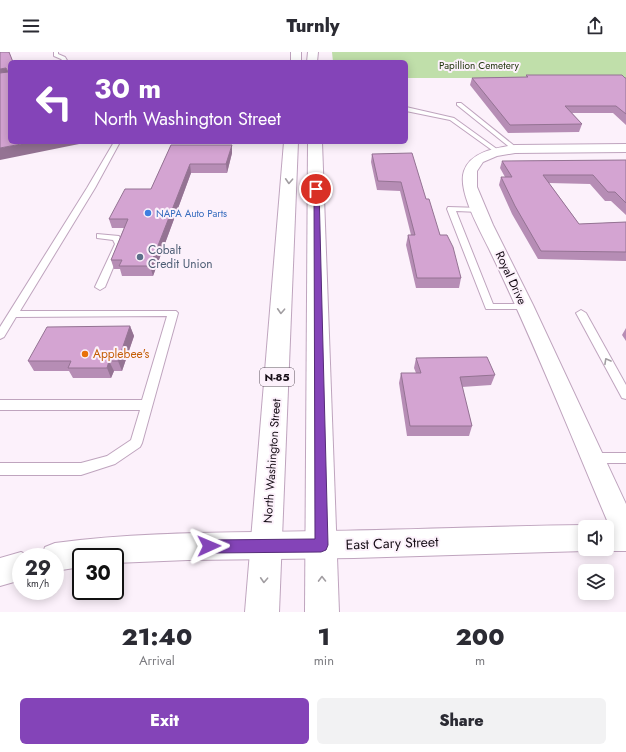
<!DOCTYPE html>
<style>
:root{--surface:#fff;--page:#f2f2f3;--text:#2b2b33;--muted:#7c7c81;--accent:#8444b8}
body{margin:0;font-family:Jost,sans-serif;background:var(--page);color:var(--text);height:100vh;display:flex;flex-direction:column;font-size:15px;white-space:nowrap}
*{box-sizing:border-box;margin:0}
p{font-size:13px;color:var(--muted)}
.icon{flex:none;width:22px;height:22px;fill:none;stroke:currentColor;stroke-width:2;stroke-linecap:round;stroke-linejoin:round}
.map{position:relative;height:560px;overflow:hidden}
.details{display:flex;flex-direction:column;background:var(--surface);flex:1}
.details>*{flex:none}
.hud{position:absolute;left:8px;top:8px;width:400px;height:84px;border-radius:6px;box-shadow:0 2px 10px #0003;background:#8444b8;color:#fff;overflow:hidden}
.tools{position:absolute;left:578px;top:468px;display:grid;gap:8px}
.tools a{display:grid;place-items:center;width:36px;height:36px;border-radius:6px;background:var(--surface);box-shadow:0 2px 10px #0003;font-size:20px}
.speed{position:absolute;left:12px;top:496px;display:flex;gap:8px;font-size:20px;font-weight:700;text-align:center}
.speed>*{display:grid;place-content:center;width:52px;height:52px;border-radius:50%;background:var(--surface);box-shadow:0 2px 10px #0003;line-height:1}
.speed small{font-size:10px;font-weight:400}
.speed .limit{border:2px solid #111;border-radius:6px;background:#fff;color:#111}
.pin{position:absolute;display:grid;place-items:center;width:34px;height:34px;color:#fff;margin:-17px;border:2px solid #fff;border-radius:50%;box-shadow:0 1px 4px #0007}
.me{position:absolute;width:44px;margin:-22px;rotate:89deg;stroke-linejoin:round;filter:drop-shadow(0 0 3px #0008)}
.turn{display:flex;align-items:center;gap:14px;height:84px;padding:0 20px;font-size:18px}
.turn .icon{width:52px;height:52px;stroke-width:2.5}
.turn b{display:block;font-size:28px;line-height:34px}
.eta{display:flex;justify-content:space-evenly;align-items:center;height:68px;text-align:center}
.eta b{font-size:24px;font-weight:800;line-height:28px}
.primary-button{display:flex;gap:8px;margin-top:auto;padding:8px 20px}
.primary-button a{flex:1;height:46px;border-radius:6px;background:var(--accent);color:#fff;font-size:16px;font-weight:800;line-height:46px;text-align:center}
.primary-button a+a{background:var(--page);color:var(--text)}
header{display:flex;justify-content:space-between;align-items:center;height:52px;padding:0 20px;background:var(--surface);font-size:18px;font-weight:800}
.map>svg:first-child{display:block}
.green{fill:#c0dfaa}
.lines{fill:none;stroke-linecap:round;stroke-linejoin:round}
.service-casing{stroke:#bfa4be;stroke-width:2}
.minor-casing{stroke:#bfa4be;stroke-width:2}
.primary-casing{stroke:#bfa4be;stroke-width:2}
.service{fill:#fff;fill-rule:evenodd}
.minor{fill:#fff;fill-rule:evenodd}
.primary{fill:#fff;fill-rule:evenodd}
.wall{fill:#b68db5}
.shaded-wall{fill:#947393}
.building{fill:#d4a4d2;stroke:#947393}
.oneway{stroke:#a29ea2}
.route{fill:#8444b8;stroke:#562c78}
.shop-dot{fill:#3f7fe0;stroke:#fcf1fb;stroke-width:1.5}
.service-dot{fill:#5c6f8a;stroke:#fcf1fb;stroke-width:1.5}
.food-dot{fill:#e8710a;stroke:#fcf1fb;stroke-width:1.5}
.labels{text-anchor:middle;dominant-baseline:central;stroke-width:4;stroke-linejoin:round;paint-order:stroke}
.far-park-label{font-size:10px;fill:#22370f;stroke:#fcf1fb}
.far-shop-label{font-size:10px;fill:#366cbe;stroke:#fcf1fb;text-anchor:start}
.shield{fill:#fcf1fb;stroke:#5b515b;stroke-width:1}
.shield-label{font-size:11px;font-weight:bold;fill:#160d16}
.service-label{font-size:12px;fill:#4e5e75;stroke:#fcf1fb;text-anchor:start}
.street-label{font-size:12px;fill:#160d16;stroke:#fcf1fb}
.food-label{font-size:12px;fill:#c56008;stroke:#fcf1fb;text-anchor:start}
.near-street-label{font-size:14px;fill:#160d16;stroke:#fcf1fb}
</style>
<header><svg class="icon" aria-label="menu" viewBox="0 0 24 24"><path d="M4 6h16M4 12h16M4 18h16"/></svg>Turnly<svg class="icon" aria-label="share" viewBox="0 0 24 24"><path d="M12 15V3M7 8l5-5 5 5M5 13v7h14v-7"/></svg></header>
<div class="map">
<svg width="626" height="560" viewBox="0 0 626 560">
<rect width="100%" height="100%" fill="#fcf1fb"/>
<polygon class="green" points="332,0 626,0 626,26 406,26 406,10 333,10"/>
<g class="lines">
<g class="service-casing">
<g id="service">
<polygon points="54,0 58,0 58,2 65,5 68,10 64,10 61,7 54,4"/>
<polygon points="457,51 461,51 517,96 517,98 513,98 457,53"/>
<polygon points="406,55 454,66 501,100 496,101 450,68 406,59"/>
<polygon points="114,90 120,90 95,136 20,259 176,259 178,261 142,391 140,395 115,412 81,423 0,423 0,411 81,411 107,404 131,388 140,358 0,358 0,348 142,348 167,264 16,265 4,285 0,287 0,275 87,136"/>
<polygon points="448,155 482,156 483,158 479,160 456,159 493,252 525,252 530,255 528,257 486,257 447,157"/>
<polygon points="97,182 119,184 123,192 105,235 100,238 95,235 115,192 113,188 97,186"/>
<polygon points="581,258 586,261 626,333 626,347 622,346 576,261"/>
<polygon points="592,401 626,401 626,411 592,411 588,410 586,406 588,402"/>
</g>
</g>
<g class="minor-casing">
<g id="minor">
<path d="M626,92V100L515,101L497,104L483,110L477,119V135L493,173L533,253L626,452V499H607L602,497H607V475H602L609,473C570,381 533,288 490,199C481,180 457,139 464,119C471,99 497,96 515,93Z"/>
<path d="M585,473L590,475H585V497H590L585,499L354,506L188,508L115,511V505H81V515L55,519V505H41L45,495L55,491C144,479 232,481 321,479C409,478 497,474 585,473Z"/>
<polygon points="21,500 31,505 21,505 21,528 0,534 0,506"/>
</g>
</g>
<g class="primary-casing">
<g id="primary">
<rect x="291" y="0" width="10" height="10"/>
<polygon points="308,0 318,0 317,10 307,10"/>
<polygon points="284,90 298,90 279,560 245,560"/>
<polygon points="308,90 322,90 339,560 305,560"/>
</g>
</g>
<use href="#service" class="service"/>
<use href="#minor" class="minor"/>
<use href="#primary" class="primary"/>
</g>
<g class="wall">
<polygon points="526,23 626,26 626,73 613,61 572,61 582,72 579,80 508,81 470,33 472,26 526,25"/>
<polygon points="171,93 232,101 227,121 191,121 153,224 122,224 120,217 114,217 111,208 124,176 112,176 109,167 151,137"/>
<polygon points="372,102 426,147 440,183 461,226 459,236 416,236 406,193 408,183 411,183 400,139 377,138 371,110"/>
<polygon points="626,108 626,163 611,149 605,149 590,132 549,131 579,172 626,170 626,209 538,207 512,162 499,133 501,125 505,125 500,116 502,109"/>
<polygon points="130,274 134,284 122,319 114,319 111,326 73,326 69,319 34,319 28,309"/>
<polygon points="626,276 626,289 622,283"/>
<polygon points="416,306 495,323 491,333 462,335 472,374 469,384 407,384 399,331 401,321 416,321 414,316"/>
</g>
<g class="shaded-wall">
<polygon points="6,16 10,25 0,27 0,17"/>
<polygon points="32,90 89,90 0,108 0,96"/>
<polygon points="232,93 232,101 227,121 226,112"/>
<polygon points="190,112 191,121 153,224 150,214"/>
<polygon points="130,274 134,284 122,319 118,309"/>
<polygon points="109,309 114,319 111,326 107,316"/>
</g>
<g class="building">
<polygon points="0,0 9,0 13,10 10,10 10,90 32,90 0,96 0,21 8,20 6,16 0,17"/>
<polygon points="526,23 622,23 625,26 626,26 626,62 616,54 565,54 582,72 510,73 472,26 528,25"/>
<polygon points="171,93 232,93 226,112 190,112 150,214 119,214 122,208 111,208 128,167 109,167 125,137 151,137"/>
<polygon points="412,101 426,147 429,147 440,183 447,183 453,195 461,226 417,226 408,183 415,183 401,130 378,129 372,102"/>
<polygon points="626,108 626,151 615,140 608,140 593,123 543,123 579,172 626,170 626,200 541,199 515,154 501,125 512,125 502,109"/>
<polygon points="130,274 118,309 109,309 107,316 68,316 71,309 28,309 47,275"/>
<polygon points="487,305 495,323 460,325 472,374 410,374 401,321 421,321 416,306"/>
</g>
<defs><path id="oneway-chevron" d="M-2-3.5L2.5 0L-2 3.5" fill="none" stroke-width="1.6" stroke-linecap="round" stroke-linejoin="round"/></defs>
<g class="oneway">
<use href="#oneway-chevron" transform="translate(289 129) rotate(93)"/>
<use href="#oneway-chevron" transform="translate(281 259) rotate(93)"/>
<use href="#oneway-chevron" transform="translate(607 309) rotate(-119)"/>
<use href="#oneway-chevron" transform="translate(322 527) rotate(-91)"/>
<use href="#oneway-chevron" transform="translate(264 528) rotate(93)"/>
</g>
<polygon class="route" points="314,135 319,137 328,493 326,498 321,500 209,501 204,499 202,494 204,490 209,488 315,487"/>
<circle class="shop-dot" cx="148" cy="161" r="4"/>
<circle class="service-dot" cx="140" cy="205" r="4"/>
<circle class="food-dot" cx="85" cy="302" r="4"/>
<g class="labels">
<g class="far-park-label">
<text x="479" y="13">Papillion Cemetery</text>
</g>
<g class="far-shop-label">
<text x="156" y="161">NAPA Auto Parts</text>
</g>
<rect class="shield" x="260" y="316" width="34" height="18" rx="3"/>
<g class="shield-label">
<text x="277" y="325">N-85</text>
</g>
<g class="service-label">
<text x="148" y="198">Cobalt<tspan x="148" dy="14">Credit Union</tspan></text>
</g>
<g class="street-label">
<text transform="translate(511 226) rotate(65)">Royal Drive</text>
<text transform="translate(272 409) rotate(-86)">North Washington Street</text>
</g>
<g class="food-label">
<text x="93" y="302">Applebee's</text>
</g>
<g class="near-street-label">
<text transform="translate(392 491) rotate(-2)">East Cary Street</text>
</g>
</g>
</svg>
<div class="tools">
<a><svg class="icon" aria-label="sound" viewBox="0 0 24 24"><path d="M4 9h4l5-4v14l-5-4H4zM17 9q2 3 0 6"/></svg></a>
<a><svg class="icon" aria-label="layers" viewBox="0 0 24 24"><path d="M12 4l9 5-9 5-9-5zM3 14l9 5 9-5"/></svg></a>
</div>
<div class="speed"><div>29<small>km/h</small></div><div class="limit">30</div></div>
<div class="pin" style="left:316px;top:137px;background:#d93025"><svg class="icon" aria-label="arrive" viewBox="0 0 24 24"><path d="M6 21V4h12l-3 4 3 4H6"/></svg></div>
<svg class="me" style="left:209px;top:494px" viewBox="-20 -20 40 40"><path d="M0-17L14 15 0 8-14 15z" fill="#8444b8" stroke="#fff" stroke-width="4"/></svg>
<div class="hud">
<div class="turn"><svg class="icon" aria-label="left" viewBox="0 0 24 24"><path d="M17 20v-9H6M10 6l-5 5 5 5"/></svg><div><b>30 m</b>North Washington Street</div></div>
</div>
</div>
<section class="details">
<div class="eta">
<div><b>21:40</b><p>Arrival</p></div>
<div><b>1</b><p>min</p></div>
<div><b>200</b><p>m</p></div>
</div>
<div class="primary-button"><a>Exit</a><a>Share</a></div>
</section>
